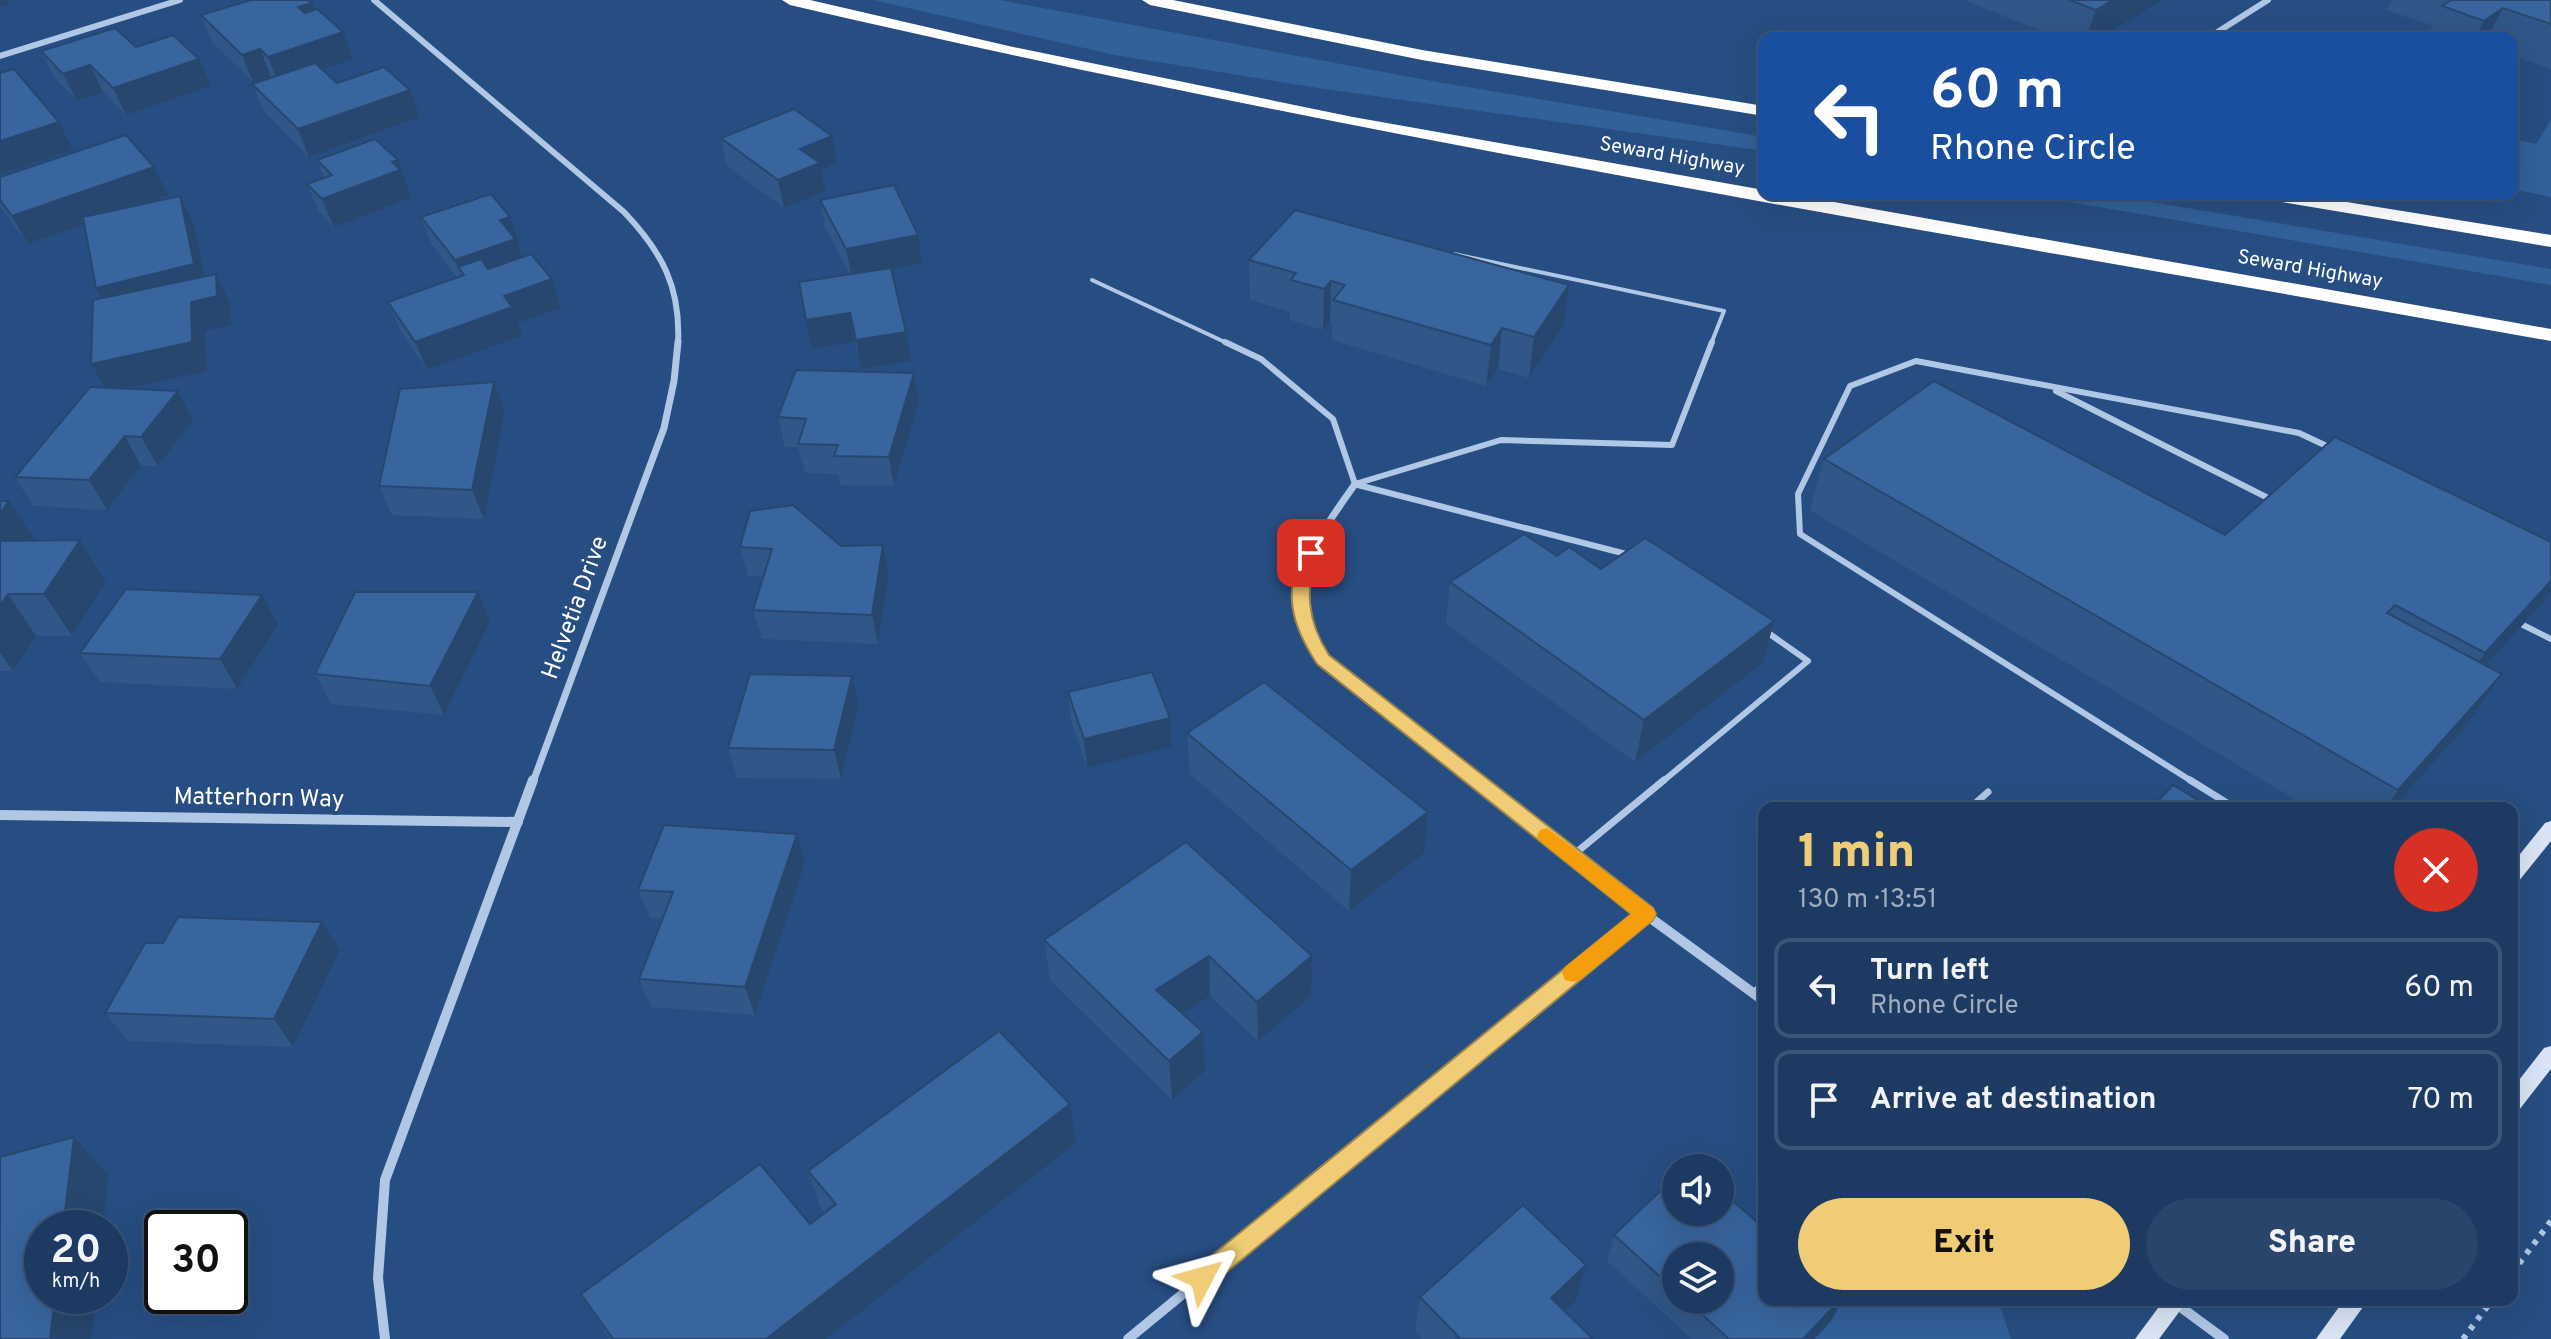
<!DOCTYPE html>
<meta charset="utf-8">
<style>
:root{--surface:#1d3a62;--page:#2a456b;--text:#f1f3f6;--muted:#a0adbe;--line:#3b5477;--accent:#efcc75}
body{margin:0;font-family:Overpass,sans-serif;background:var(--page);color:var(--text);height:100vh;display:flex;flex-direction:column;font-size:30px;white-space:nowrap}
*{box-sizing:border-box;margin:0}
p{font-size:26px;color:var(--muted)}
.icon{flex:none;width:44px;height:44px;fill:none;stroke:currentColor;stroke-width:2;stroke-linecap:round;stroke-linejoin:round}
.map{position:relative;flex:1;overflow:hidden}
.drawer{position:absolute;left:1758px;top:802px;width:760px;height:504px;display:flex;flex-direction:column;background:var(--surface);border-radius:16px;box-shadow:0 8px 32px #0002,0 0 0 2px var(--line)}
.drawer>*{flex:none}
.hud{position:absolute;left:1758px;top:32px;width:760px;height:168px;border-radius:16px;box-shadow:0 8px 32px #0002,0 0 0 2px var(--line);background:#1a4fa0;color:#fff;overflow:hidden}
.tools{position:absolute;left:1662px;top:1154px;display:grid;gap:16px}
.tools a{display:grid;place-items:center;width:72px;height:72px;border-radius:50%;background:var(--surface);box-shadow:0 8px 32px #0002,0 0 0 2px var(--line);font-size:40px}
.speed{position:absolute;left:24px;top:1210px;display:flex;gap:16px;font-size:40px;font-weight:700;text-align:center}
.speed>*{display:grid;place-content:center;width:104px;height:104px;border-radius:50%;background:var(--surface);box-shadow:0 8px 32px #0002,0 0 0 2px var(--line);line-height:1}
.speed small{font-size:20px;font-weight:400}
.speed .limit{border:4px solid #111;border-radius:12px;background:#fff;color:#111}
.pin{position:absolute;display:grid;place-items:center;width:68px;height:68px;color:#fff;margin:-34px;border-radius:16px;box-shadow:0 4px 12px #0006}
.me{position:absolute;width:88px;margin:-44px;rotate:51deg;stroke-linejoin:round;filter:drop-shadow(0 0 6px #0008)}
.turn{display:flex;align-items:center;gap:28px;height:168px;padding:0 40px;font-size:36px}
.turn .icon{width:104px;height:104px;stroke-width:2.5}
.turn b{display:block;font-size:56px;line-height:68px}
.round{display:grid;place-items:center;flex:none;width:84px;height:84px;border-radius:42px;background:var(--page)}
.headline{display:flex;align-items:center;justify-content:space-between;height:136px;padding:0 40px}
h1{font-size:48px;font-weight:800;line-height:60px;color:var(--accent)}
.primary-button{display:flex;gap:16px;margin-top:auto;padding:16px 40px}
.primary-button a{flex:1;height:92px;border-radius:48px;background:var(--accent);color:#111;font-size:32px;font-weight:800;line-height:92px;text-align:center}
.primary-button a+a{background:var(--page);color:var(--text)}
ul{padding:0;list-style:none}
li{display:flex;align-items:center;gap:24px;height:100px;margin:0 16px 12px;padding:0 24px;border:4px solid var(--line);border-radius:16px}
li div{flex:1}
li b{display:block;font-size:30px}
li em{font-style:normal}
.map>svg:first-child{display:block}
.green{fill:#326099}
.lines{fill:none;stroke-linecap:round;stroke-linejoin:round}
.path{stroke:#b0c8e6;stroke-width:6;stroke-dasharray:5 7;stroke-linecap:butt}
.lane-far2{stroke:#b0c8e6;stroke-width:4}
.lane-far1{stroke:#b0c8e6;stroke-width:6}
.lane{stroke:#b0c8e6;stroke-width:7}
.street-far2{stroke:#b0c8e6;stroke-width:6}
.street-far1{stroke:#b0c8e6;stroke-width:7}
.street{stroke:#b0c8e6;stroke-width:10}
.secondary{fill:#d9e5f6;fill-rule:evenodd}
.highway{fill:#fff;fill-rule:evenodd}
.wall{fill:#305788;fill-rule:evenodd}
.shaded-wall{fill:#27476f}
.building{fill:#38659e;stroke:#27476f;stroke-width:2}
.route{fill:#efcc75;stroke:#9b854c;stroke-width:2}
.slow{fill:#f59e0b}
.labels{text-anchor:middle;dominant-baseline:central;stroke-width:8;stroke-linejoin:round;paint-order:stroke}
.far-street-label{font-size:20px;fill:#fff;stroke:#274e82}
.street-label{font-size:24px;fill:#fff;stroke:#274e82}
</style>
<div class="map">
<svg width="2551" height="1339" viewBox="0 0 2551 1339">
<rect width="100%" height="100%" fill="#274e82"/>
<g class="green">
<polygon points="873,0 1000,0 1432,81 1764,137 1764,151 1318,88 1115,55"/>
<polygon points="2551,120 2551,197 2512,189 2512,139 2536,144"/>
<polygon points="2024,194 2104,194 2551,269 2551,285"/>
<polygon points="1827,1300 1998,1300 2011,1339 1815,1339 1831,1321"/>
</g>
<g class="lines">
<g class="path">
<polyline points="2512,1273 2551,1221"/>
<polyline points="2463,1339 2492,1300"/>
</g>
<g class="lane-far2">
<polyline points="1454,254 1724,311 1711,344"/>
<polyline points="1092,280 1229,344"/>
</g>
<g class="lane-far1">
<polyline points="1225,342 1261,359 1333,419 1355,484"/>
<polyline points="2056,391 2274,501"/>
<polyline points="1355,484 1501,440 1672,445 1712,342"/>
<polyline points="1358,485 1630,555"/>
<polyline points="2523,625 2551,639"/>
<polyline points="1662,782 1808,661 1764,630"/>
<polyline points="2193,782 1800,534 1798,494 1850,386 1916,361 2299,433 2333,449"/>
</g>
<g class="lane">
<polyline points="2190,780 2235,808"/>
<polyline points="1970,808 1988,792"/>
<polyline points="1572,856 1664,780"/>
<polyline points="1753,993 1764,984"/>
</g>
<g class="street-far2">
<path d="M374,0L624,212C662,252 681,287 678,344"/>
<polyline points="2208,38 2268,0"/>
<polyline points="0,56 180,0"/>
</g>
<g class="street-far1">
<path d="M1355,484C1310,549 1280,582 1323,659L1478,782"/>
<polyline points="533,782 664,428 674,381 678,342"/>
</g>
<g class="street">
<polyline points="1475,780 1645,914 1764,1001"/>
<polyline points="0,815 518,822"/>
<polyline points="2171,1300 2224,1339"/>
<polyline points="385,1339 378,1278 385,1180 533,780"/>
<polyline points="1128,1339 1645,914"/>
</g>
<g class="secondary">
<polygon points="2551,821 2551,841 2518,882 2512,884 2512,864 2545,823"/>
<polygon points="2551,1046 2551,1069 2519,1110 2512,1113 2512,1089 2544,1048"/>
<polygon points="2164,1300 2188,1300 2159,1339 2135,1339"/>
<polygon points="2344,1300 2368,1300 2340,1339 2316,1339"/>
</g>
<g class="highway">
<path d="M782,0H810L1013,47L1353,117L1764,190V194H1789L2551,329V341C1963,236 1372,141 790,5Z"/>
<polygon points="1142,0 1173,0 1422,50 1764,106 1764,116 1422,60 1150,5"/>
<polygon points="2255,194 2297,194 2551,235 2551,247 2264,199"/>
</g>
</g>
<g class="wall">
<polygon points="1964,0 2163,0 2100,38 2058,38"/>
<polygon points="2392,0 2551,0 2551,69 2512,55 2512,38 2427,38 2433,26 2387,10"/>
<polygon points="312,3 315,10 353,59 322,69 337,83 410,90 420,117 309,157 264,111 252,84 272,77 271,76 253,82 212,42 201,15"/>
<polygon points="136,47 211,86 126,115 103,92 77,101 55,78 41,51"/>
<polygon points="721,138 837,163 821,170 826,191 784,208 727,166"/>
<polygon points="317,160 408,188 407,189 411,198 334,227 319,212 307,184 324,178"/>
<polygon points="0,177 168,195 142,204 194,224 205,276 216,274 230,302 231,325 205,331 207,371 125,389 178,391 193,420 158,466 141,466 107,510 33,506 15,477 105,388 91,364 102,298 96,288 84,224 28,244 0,206"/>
<polygon points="820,200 922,263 891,269 911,361 861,369 855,342 812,349 850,274 825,228"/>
<polygon points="421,217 510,217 520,245 518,246 522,257 561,308 518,323 522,336 427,370 400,330 388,302 457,278 432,245"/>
<polygon points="1249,260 1564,325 1529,378 1498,369 1486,386 1332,340 1332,322 1330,322 1323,330 1290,320 1290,312 1250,300"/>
<polygon points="914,373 919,402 894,486 840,485 838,474 805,473 798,447 785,447 778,417"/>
<polygon points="505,411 484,519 392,515 379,486"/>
<polygon points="1824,459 2225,535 2551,542 2551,590 2541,605 2486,665 2502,674 2467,725 2393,808 2310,808 1810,510"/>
<polygon points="0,501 9,501 35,541 80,540 106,582 72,636 36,636 13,671 0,671"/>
<polygon points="841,546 889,575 878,644 762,639 753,610 763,577 748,576 740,547"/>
<polygon points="1557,556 1774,621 1763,663 1635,762 1446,624 1450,582"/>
<polygon points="490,622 444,715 331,704 315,674"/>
<polygon points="278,625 237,689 100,682 80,653"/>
<polygon points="852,676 859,705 841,779 737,778 728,748"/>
<polygon points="1068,692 1170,718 1172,747 1087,768 1071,721"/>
<polygon points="1187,733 1424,853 1349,911 1190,774"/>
<polygon points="797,834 805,863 755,1015 651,1007 639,979 663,919 650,918 638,890"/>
<polygon points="1186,842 1311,996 1258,1041 1210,996 1183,1014 1203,1032 1205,1071 1172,1100 1050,980 1044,940"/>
<polygon points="340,950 293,1047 128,1041 105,1013"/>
<polygon points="1070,1104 1076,1143 826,1339 609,1339 581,1294 810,1224 825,1213 821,1209 808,1171"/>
<path d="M1676,1176V1212H1720V1190L1764,1228V1300H1842L1831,1321L1814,1339H1692L1607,1261L1614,1235ZM1676,1256H1720V1300H1676Z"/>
<polygon points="1586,1265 1576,1301 1565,1312 1593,1339 1422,1339 1415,1332 1420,1297"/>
</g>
<g class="shaded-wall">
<polygon points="0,0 8,0 10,4 0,7"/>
<polygon points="2113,0 2163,0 2100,38 2086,38 2096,10"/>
<polygon points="312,3 322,29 298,7"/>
<polygon points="2503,8 2487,38 2476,38 2484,21"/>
<polygon points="343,32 353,59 279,84 268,57"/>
<polygon points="260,49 271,76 253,82 242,55"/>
<polygon points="199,59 211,86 126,115 113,88"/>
<polygon points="90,65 103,92 77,101 63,74"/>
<polygon points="410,90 420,117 309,157 298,129"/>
<polygon points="59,122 73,150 0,174 0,141"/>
<polygon points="832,136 837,163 821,170 826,191 784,208 778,180 800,149"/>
<polygon points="398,160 411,198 334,227 322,199"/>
<polygon points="154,167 168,195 28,244 12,216"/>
<polygon points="180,196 194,224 208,292 112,317 96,288"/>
<polygon points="510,217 520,245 518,246 525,267 464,275 458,267 466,288 455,260 500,220"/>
<polygon points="918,235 922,263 852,277 846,249"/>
<polygon points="216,274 230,302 231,325 205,331 207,371 108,393 91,364 191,302"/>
<polygon points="552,279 561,308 518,323 522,336 427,370 415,342 504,296"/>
<polygon points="1331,281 1330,322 1323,330 1324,289"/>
<polygon points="1569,285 1564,325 1529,378 1534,337"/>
<polygon points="850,313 855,342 812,349 806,320"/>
<polygon points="1502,328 1498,369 1486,386 1491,345"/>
<polygon points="906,332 911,361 861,369 856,340"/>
<polygon points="914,373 919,402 894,486 889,457"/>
<polygon points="494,382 505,411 484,519 472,490"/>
<polygon points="178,391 193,420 158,466 141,437"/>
<polygon points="125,436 141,466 107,510 89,480"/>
<polygon points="9,501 36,542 0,570 0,513"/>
<polygon points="80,540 106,582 72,636 44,594"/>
<polygon points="883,545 889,575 878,644 872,615"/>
<polygon points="2551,581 2551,590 2541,605 2450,704 2485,653"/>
<polygon points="478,592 490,622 444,715 430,686"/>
<polygon points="8,594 36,636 13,671 0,653 0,606"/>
<polygon points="262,595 278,625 237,689 220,659"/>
<polygon points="1774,621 1763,663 1635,762 1644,720"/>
<polygon points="2502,674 2467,725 2393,808 2386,808 2398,790"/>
<polygon points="852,676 859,705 841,779 834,750"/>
<polygon points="1170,718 1172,747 1087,768 1084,739"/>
<polygon points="1428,812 1424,853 1349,911 1351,870"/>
<polygon points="797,834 805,863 755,1015 745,987"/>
<polygon points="322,922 340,950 293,1047 274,1019"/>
<polygon points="1209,956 1210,996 1160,1029 1156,990"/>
<polygon points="1312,956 1311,996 1258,1041 1257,1002"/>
<polygon points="1203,1032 1205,1071 1172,1100 1169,1061"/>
<polygon points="1070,1104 1076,1143 826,1339 766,1339"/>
<polygon points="74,1137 108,1175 103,1228 63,1228"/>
<polygon points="1586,1265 1576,1301 1542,1334 1551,1298"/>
<polygon points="55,1296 96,1296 91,1339 50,1339"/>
<polygon points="1840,1300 1842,1300 1831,1321 1814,1339 1803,1339"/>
</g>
<g class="building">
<polygon points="251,0 309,0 312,3 298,7 305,13 317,9 343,32 268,57 260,49 242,55 201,15"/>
<polygon points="2069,0 2113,0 2096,10"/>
<polygon points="2451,0 2551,0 2551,24 2503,8 2484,21 2442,6"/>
<polygon points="115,28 136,47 173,35 199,59 113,88 90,65 63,74 41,51"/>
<polygon points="315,63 337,83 384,67 410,90 298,129 252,84"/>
<polygon points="14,69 59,122 0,141 0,73"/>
<polygon points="794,109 832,136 800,149 820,163 778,180 721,138"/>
<polygon points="126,135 154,167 12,216 0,200 0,177"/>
<polygon points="375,139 398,160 392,162 400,170 322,199 307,184 332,175 317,160"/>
<polygon points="894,185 918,235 846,249 820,200"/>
<polygon points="491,194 510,217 500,220 515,239 455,260 421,217"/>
<polygon points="180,196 194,264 96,288 83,217"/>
<polygon points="1295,210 1569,285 1534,337 1502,328 1491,345 1333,300 1345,285 1331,281 1324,289 1291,280 1296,273 1249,260"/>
<polygon points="531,254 552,279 504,296 512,307 415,342 388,302 464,275 458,267 481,259 488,269"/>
<polygon points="891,268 906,332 856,340 850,313 806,320 799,282"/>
<polygon points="216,274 217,296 191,302 192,342 91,364 93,300"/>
<polygon points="796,370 914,373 889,457 834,456 838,445 798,444 806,419 778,417"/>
<polygon points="1934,381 2225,535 2335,437 2551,542 2551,581 2485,653 2395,605 2387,613 2502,674 2398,790 1824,459"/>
<polygon points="494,382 472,490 379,486 400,389"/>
<polygon points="90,387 178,391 141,437 125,436 89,480 15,477"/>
<polygon points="0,501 9,501 0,513"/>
<polygon points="793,505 841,546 883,545 872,615 753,610 772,549 740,547 750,511"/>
<polygon points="1524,534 1557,556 1569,547 1601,569 1645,538 1774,621 1644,720 1450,582"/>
<polygon points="80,540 44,594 8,594 0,606 0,541"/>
<polygon points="126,589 262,595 220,659 80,653"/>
<polygon points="355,592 478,592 430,686 315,674"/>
<polygon points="1152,672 1170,718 1084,739 1068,692"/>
<polygon points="750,674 852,676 834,750 728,748"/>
<polygon points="1264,682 1428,812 1351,870 1187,733"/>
<polygon points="2173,785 2211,808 2151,808"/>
<polygon points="664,825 797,834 745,987 639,979 673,892 638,890"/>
<polygon points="1186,842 1312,956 1257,1002 1209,956 1156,990 1203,1032 1169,1061 1044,940"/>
<polygon points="178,917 322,922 274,1019 105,1013 145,943 163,943"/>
<polygon points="999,1031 1070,1104 766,1339 613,1339 581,1294 760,1164 810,1224 836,1204 808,1171"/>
<polygon points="74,1137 63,1228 42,1228 42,1296 55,1296 50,1339 0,1339 0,1157"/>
<polygon points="1676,1176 1676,1212 1720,1212 1720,1190 1764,1228 1764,1300 1840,1300 1803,1339 1729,1339 1686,1300 1720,1300 1720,1256 1676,1256 1676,1291 1614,1235"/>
<polygon points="1523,1205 1586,1265 1551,1298 1593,1339 1456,1339 1459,1337 1420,1297"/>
</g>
<path class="route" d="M1311,547L1320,553C1303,587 1308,623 1329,655L1653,908L1656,914L1653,920L1210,1286L1202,1290L1194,1286L1190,1278L1194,1270L1631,914L1317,664C1292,626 1281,590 1305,549Z"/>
<polygon class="slow" points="1547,828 1653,908 1656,914 1653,920 1580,980 1573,982 1565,980 1562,973 1565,967 1631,914 1540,841 1537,836 1540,830"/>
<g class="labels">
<g class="far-street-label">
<text transform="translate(1672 157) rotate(10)">Seward Highway</text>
<text transform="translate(2310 270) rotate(10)">Seward Highway</text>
</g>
<g class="street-label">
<text transform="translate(576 608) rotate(-70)">Helvetia Drive</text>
<text transform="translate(259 799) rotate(1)">Matterhorn Way</text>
</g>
</g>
</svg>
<div class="tools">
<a><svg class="icon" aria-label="sound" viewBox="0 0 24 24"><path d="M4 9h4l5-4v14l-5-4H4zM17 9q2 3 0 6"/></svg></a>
<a><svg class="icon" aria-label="layers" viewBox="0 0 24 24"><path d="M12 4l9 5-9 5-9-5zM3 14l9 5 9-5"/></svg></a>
</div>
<div class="speed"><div>20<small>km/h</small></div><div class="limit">30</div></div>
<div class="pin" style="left:1311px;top:553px;background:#d93025"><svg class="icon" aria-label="arrive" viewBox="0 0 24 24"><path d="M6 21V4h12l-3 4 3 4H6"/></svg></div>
<svg class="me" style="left:1202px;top:1278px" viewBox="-20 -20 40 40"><path d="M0-17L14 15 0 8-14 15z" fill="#efcc75" stroke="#fff" stroke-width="4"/></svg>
<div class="hud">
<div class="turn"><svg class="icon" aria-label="left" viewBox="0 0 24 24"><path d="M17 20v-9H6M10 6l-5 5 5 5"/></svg><div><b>60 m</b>Rhone Circle</div></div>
</div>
<section class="drawer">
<div class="headline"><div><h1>1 min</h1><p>130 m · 13:51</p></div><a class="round" style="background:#d93025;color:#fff"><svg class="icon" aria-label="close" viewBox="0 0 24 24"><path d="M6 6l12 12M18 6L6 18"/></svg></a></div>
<ul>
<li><svg class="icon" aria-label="left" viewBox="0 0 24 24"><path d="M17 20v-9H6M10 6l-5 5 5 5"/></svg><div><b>Turn left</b><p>Rhone Circle</p></div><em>60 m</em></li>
<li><svg class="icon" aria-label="arrive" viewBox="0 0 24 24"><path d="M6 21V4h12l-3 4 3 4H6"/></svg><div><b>Arrive at destination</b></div><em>70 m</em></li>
</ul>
<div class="primary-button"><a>Exit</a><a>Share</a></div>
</section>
</div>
